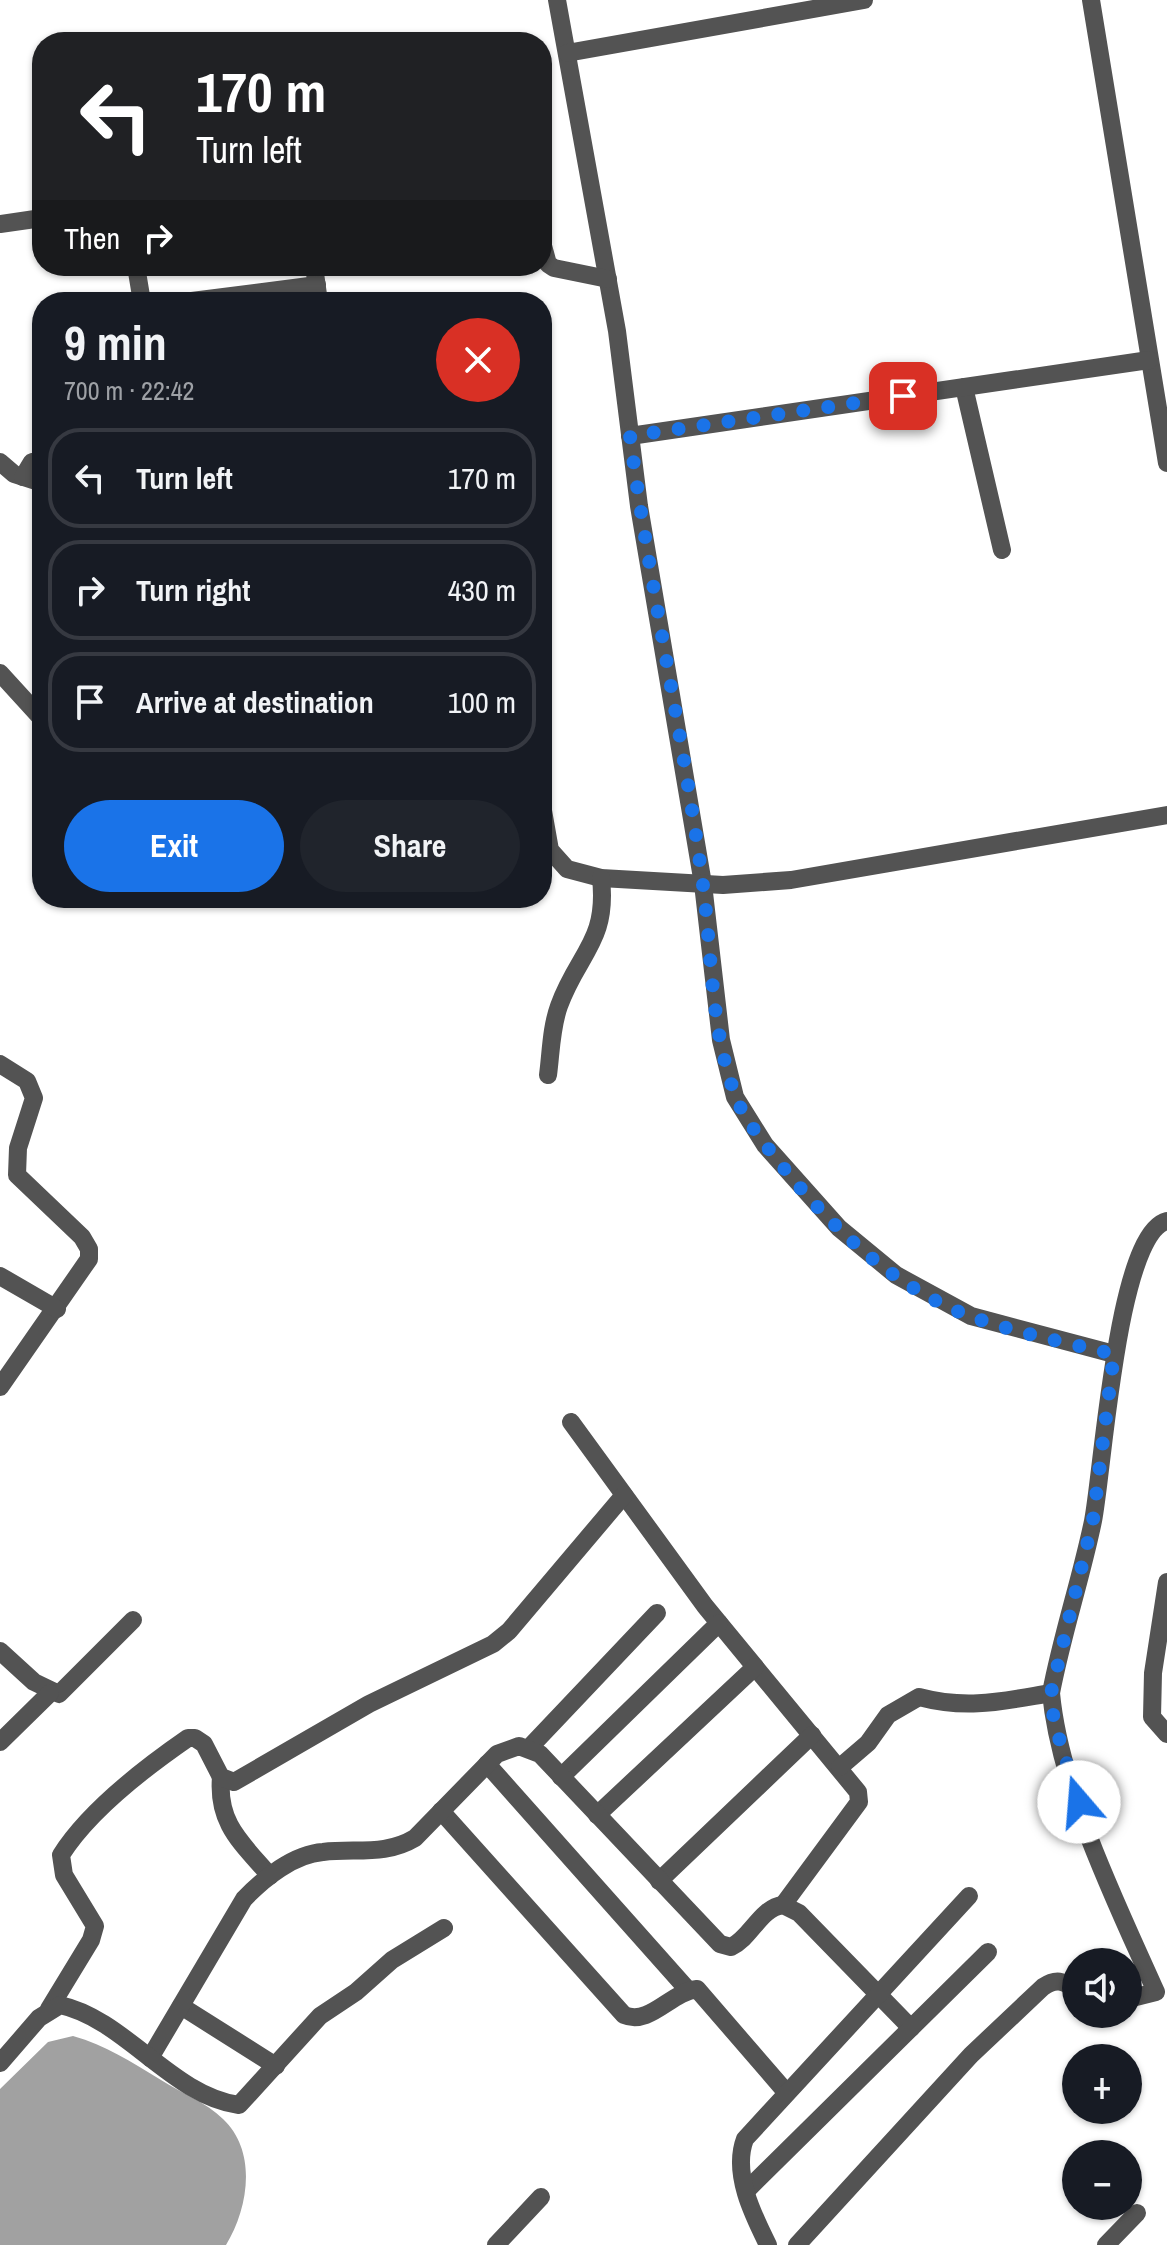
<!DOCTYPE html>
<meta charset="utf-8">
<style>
:root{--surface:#171b24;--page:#20242c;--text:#f1f3f6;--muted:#9ea1a6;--line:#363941;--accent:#1a73e8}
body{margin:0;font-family:"Archivo Narrow",sans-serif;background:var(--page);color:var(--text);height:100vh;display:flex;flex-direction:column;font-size:30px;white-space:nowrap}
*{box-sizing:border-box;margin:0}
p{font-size:26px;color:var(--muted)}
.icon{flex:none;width:44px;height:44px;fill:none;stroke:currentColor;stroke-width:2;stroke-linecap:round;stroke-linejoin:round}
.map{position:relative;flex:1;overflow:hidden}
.drawer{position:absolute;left:32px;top:292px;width:520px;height:616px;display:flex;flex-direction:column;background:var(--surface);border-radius:32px;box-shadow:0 2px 6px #0004}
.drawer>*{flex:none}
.guide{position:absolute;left:32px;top:32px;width:520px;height:244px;border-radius:32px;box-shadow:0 2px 6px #0004;background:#202124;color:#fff;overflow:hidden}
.controls{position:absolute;left:1062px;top:1948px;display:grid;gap:16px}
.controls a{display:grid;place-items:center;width:80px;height:80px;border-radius:50%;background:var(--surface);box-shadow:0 2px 6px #0004;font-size:40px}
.pin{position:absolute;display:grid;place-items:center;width:68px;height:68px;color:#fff;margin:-34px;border-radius:16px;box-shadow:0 4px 12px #0006}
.me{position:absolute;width:88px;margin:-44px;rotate:342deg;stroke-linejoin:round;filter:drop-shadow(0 0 6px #0008)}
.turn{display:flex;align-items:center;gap:28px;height:168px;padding:0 32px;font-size:36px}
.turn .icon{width:104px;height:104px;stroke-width:2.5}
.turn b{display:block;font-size:56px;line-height:68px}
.then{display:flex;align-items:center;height:76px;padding:0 32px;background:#0003;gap:16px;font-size:30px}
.round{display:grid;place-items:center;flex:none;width:84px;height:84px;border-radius:42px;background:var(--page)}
.summary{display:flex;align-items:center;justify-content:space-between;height:136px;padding:0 32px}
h1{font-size:48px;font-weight:700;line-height:60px}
.primary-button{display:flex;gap:16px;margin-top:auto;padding:16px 32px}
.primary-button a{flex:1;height:92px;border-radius:48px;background:var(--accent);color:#fff;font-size:32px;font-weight:700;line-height:92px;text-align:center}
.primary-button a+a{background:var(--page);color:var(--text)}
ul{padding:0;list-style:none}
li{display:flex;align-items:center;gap:24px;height:100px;margin:0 16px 12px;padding:0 16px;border:4px solid var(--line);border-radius:32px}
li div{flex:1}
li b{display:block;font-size:30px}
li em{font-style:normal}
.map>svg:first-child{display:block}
.water{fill:#a1a1a1}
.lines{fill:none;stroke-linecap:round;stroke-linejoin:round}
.minor{stroke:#535353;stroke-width:18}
.route{stroke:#1a73e8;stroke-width:14;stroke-dasharray:0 25.2}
</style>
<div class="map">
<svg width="1167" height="2245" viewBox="0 0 1167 2245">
<rect width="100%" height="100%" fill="#fff"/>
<path class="water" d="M73,2036C106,2045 131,2062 161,2080C180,2092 207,2103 223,2119C258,2152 248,2209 226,2245H0V2089L48,2042Z"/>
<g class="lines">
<g class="minor">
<polyline points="557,0 617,331 639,506 703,884 721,1040 735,1097 765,1145 839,1228 896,1275 971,1316 1114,1354"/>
<polyline points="1091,0 1167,463"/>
<polyline points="567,53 864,0"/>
<polyline points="0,224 42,218"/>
<polyline points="542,242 548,264 554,268 608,279"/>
<polyline points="136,266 142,302"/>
<polyline points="314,266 319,302"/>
<polyline points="184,302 317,285"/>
<polyline points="964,387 1002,550"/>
<polyline points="630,436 1149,360"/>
<polyline points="0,462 14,474 42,483"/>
<polyline points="23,477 32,462 42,460"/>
<polyline points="0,673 42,719"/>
<polyline points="542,805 550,850 567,869 601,878 723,885 791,880 1167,815"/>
<polyline points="0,1064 27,1081 34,1098 18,1148 17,1175 82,1237 89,1249 89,1259 0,1387"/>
<path d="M548,1075C551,1053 551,1028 559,1006C578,953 608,942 601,878"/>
<polyline points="0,1276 57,1309"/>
<polyline points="571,1422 705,1606 858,1792 859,1802 783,1905"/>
<polyline points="1167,1582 1153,1673 1152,1717 1167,1734"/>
<polyline points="0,1651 34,1682 59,1694 133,1620"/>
<polyline points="0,1742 50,1693"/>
<polyline points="529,1748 657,1613"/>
<polyline points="487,1764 688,1990"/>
<path d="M840,1767L868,1743L888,1715L919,1697C968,1710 1003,1701 1051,1693"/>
<path d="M221,1777C217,1824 242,1843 270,1876"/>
<polyline points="561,1777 719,1623"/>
<path d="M441,1811L624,2015C650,2026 671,1992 697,1989L786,2092"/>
<polyline points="597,1815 755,1667"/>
<polyline points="659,1881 812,1735"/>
<path d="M1128,1999L1156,1992C1117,1904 1060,1789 1051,1693C1062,1635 1081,1579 1093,1521C1103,1471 1117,1233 1167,1221"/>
<polyline points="181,2006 276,2066"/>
<path d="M49,2009L91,1940L95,1926L64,1875L61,1855C88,1812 146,1767 188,1738H195L204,1744L221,1777L234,1782L369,1704L493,1644L509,1631L624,1495"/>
<path d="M150,2058L244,1899C264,1878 294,1854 323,1852C356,1848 385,1856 415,1838L497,1754L519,1746L540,1754L720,1944L731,1947C751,1938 760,1908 783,1905L799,1913L911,2028"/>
<path d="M0,2063L39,2018L60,2005C125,2019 172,2096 239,2105L320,2016L356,1992L392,1960L444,1928"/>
<polyline points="746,2191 988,1952"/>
<polyline points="496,2245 541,2197"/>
<path d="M768,2245C753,2215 732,2173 745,2139L969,1896"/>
<path d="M797,2245L971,2055L1043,1987C1056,1978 1063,1981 1076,1989"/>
<polyline points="1106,2245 1137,2213"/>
</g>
</g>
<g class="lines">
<path class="route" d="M903,396L630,436C650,587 683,735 703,885C713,961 710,1048 745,1117C802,1197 877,1282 972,1317C1017,1333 1067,1343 1114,1354L1093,1520L1051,1693L1054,1722L1079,1802"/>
</g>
</svg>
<div class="controls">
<a><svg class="icon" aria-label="sound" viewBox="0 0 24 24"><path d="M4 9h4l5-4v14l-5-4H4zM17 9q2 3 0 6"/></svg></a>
<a>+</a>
<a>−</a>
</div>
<div class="pin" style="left:903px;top:396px;background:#d93025"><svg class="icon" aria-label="arrive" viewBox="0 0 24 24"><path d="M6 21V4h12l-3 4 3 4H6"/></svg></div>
<svg class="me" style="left:1079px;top:1802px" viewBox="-20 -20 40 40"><circle r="19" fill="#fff"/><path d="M0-13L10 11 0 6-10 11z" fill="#1a73e8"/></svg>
<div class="guide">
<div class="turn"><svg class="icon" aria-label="left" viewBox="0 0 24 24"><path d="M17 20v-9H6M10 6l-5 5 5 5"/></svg><div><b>170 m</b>Turn left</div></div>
<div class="then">Then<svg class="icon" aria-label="right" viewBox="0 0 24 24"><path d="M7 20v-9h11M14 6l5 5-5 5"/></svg></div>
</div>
<section class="drawer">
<div class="summary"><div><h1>9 min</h1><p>700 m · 22:42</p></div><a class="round" style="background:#d93025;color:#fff"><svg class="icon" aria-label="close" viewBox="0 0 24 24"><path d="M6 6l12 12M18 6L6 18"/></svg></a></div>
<ul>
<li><svg class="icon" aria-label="left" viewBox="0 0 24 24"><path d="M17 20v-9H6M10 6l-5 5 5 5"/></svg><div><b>Turn left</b></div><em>170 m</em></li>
<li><svg class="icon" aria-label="right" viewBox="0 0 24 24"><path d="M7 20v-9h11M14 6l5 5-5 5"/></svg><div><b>Turn right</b></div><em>430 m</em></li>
<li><svg class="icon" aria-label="arrive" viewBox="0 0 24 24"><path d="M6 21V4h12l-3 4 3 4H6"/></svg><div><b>Arrive at destination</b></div><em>100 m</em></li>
</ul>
<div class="primary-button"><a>Exit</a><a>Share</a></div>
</section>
</div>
